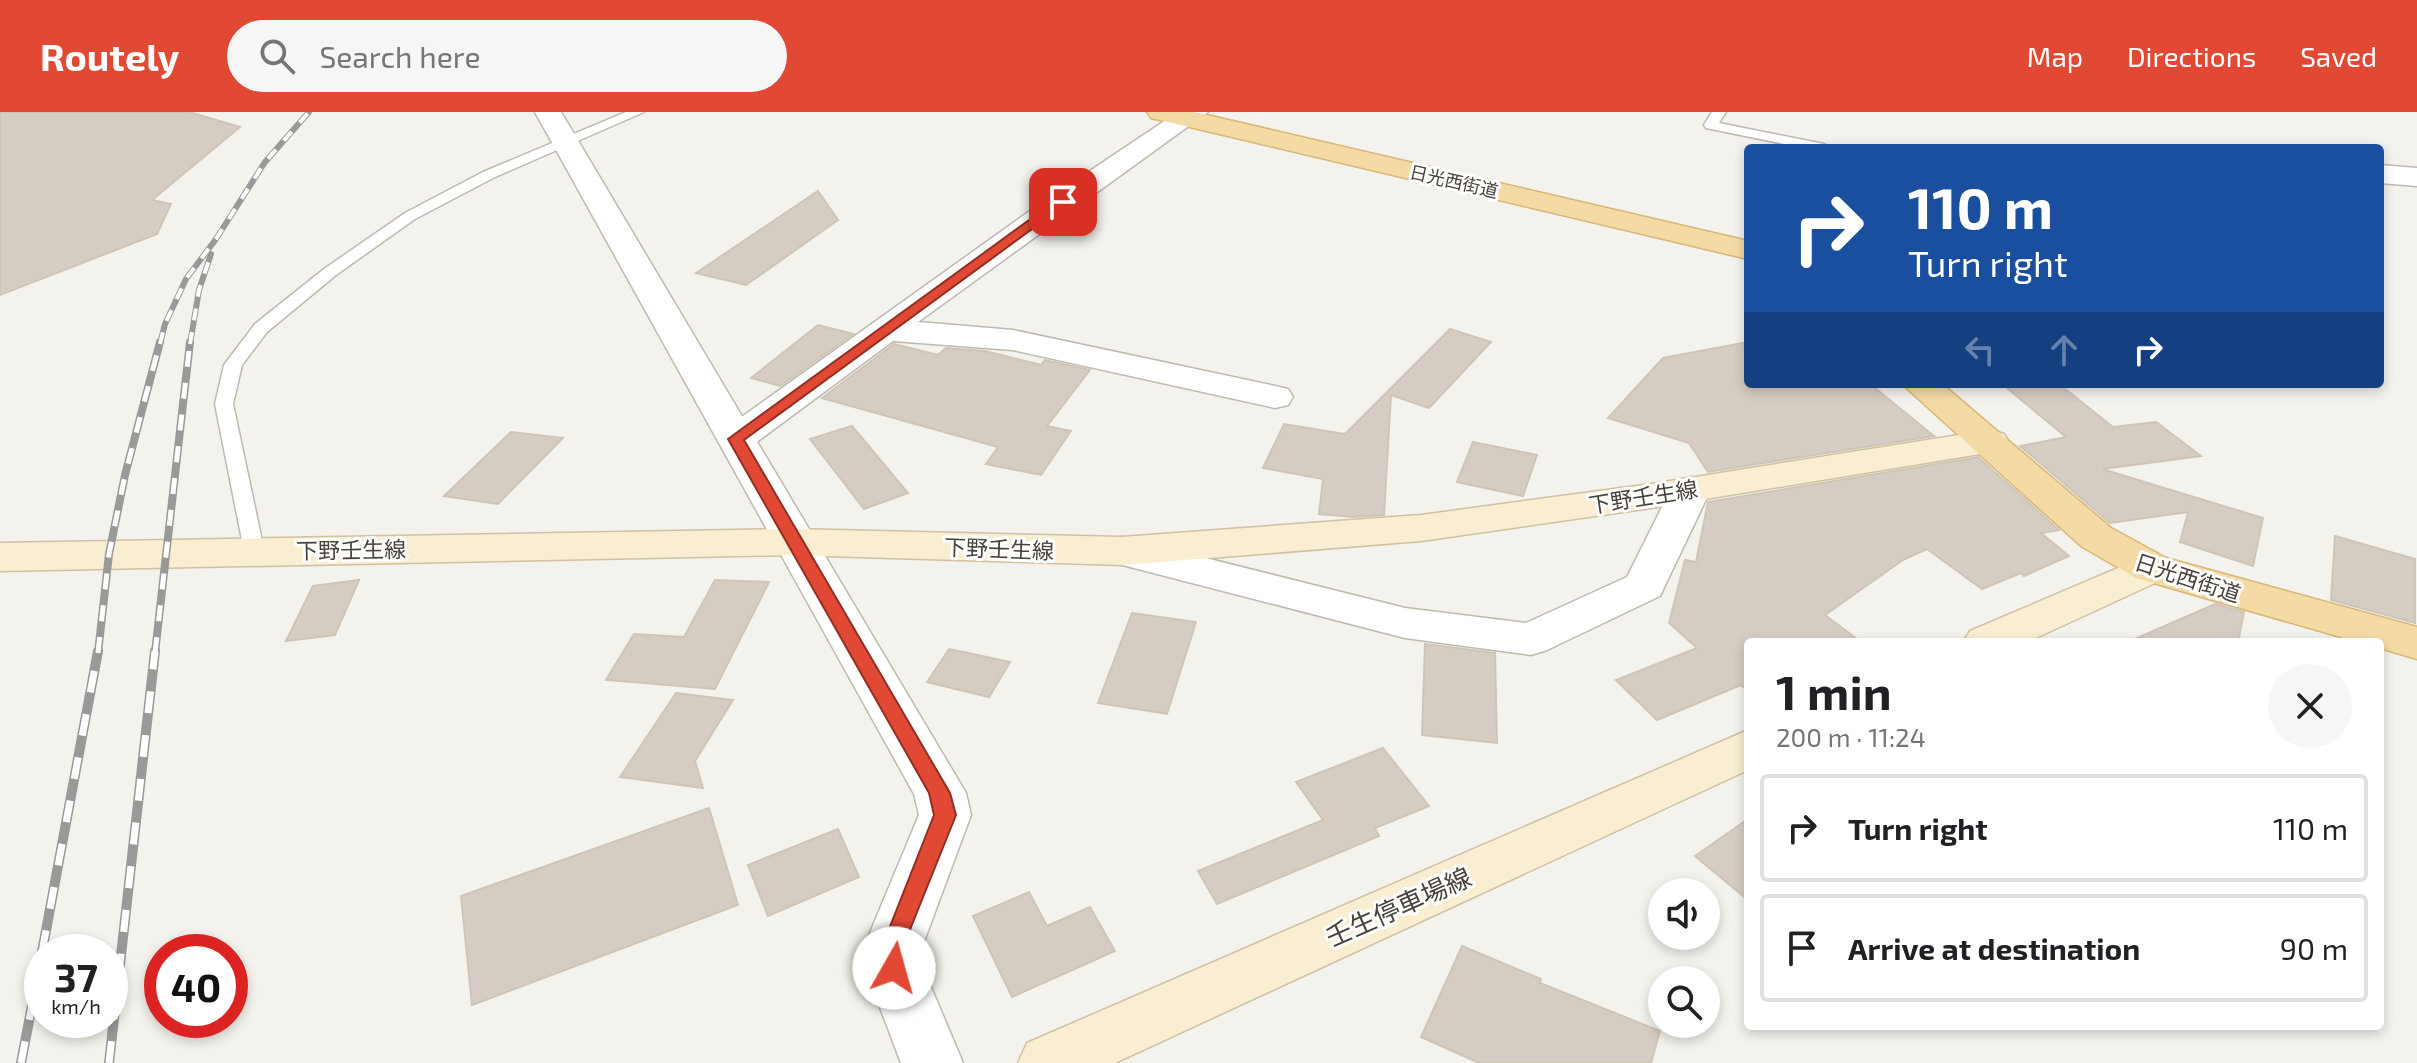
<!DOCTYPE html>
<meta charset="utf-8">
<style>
:root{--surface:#fff;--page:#f6f6f6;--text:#202124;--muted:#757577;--line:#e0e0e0;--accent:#e24935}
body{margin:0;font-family:"Exo 2","Noto Sans JP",sans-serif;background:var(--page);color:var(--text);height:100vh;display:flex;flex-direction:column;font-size:30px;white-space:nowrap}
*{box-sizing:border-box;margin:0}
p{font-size:26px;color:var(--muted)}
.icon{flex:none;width:44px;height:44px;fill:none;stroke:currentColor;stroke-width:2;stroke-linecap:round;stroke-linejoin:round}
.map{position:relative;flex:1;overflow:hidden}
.details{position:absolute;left:1744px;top:526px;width:640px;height:392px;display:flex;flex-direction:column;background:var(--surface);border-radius:8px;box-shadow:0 4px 12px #0003}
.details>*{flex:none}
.top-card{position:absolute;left:1744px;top:32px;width:640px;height:244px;border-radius:8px;box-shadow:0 4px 12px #0003;background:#1a4fa0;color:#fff;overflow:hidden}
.buttons{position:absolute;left:1648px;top:766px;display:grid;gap:16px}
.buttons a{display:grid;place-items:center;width:72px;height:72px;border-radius:50%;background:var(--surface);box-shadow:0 4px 12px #0003;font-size:40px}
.speed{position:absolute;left:24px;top:822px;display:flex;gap:16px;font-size:40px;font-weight:700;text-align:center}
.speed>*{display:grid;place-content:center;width:104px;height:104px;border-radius:50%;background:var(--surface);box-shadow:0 4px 12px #0003;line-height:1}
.speed small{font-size:20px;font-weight:400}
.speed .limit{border:12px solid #d22;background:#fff;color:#111}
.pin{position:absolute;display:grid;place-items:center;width:68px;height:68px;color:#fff;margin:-34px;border-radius:16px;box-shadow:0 4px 12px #0006}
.me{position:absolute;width:88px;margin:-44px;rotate:7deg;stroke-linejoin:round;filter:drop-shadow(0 0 6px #0008)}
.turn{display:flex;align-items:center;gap:28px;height:168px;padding:0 32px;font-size:36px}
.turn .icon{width:104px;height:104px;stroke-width:2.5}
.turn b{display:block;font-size:56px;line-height:68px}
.lanes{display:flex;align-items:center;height:76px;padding:0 32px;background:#0003;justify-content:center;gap:40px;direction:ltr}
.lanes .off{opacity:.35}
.round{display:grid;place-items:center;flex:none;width:84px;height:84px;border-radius:42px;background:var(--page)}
.head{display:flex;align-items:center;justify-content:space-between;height:136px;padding:0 32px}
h1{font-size:48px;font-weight:700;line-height:60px}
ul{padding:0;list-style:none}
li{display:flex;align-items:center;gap:24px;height:108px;margin:0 16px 12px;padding:0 16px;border:4px solid var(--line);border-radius:8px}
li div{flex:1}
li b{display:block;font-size:30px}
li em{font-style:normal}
header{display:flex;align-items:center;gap:48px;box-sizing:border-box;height:112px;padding:0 40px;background:var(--accent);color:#fff}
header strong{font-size:38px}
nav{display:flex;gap:44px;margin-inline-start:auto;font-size:28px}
.search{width:560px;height:72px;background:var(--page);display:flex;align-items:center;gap:20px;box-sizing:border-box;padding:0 28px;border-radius:44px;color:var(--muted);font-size:30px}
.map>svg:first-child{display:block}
.building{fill:#d5cdc3;stroke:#cfc5b7;stroke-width:2}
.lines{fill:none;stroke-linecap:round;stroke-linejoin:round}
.service-casing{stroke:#bfb9b0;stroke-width:3}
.minor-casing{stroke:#bfb9b0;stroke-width:3}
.tertiary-casing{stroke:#bfb9b0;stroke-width:3}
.secondary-casing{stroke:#cfc1a1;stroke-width:3}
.primary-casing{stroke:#d8b777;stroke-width:3}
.service{fill:#fff;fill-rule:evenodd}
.minor{fill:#fff;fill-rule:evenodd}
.tertiary{fill:#fff;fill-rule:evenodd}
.secondary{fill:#f9eed2;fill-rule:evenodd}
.primary{fill:#f4dba6;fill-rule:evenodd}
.rail-far2-casing{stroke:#999;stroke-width:6}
.rail-far1-casing{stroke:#999;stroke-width:8}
.rail-casing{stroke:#999;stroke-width:10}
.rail-far2{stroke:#fff;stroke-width:4;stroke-dasharray:12;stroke-linecap:butt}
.rail-far1{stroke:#fff;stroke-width:5;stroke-dasharray:16;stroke-linecap:butt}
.rail{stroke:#fff;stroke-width:7;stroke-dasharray:22;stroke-linecap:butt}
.route{fill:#e24935;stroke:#932f22;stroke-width:2}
.labels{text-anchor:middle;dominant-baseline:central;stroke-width:6;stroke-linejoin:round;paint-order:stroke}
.far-street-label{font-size:18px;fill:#48423b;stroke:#fff}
.street-label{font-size:22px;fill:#48423b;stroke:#fff}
.near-street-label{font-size:26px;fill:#48423b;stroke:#fff}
</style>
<header>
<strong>Routely</strong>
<div class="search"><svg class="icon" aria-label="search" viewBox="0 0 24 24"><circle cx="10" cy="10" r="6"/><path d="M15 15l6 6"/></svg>Search here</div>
<nav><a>Map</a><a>Directions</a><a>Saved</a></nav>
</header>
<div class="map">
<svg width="2417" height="951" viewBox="0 0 2417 951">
<rect width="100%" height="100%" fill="#f4f2ec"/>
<g class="building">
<polygon points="0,0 189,0 240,15 152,88 171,92 157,122 0,183"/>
<polygon points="818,79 838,108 746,173 696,161"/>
<polygon points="818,213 853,222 780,274 751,266"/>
<polygon points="1450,217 1491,230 1429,296 1391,283 1384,403 1353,405 1319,402 1323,367 1263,356 1284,312 1345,322"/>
<polygon points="1748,230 1748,272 1870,272 1934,324 1708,360 1689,331 1608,306 1663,246"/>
<polygon points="894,232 938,243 946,236 985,239 1041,253 1045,248 1090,258 1047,314 1071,319 1041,363 986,352 998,335 822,286"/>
<polygon points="2002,272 2059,272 2113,315 2156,310 2201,344 2102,357 2263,406 2253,454 2180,430 2188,400 2110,411 2020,334 2066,325"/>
<polygon points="852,314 908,381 864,397 810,327"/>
<polygon points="511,320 563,326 498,392 444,384"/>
<polygon points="1473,330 1537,343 1523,384 1457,370"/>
<polygon points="1978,345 2059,418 2041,421 2069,444 2024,464 2021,461 1982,477 1927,437 1903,448 1825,503 1861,530 1748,530 1748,579 1741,573 1657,608 1616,568 1697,536 1669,511 1685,448 1696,450 1708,390"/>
<polygon points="2335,424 2415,447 2415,511 2331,488"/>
<polygon points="359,468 335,523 286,529 313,474"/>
<polygon points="715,468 769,470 715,577 606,568 634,522 684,525"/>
<polygon points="2215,492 2244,500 2238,530 2128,530"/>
<polygon points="1132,501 1196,510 1167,602 1098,591"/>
<polygon points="1425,532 1495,541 1497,631 1422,623"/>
<polygon points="949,537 1010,550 989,585 927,570"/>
<polygon points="676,581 733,588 695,649 703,676 620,665"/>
<polygon points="1383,636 1429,694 1375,716 1379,724 1217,792 1198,759 1323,708 1296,670"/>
<polygon points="709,696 738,793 472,893 461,784"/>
<polygon points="1748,707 1748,788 1695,744"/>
<polygon points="838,717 859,765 768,804 748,753"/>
<polygon points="1029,780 1047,814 1090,795 1115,839 1012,885 973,804"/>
<polygon points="1462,834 1541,867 1540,871 1660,919 1651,951 1479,951 1421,925"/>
</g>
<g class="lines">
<g class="service-casing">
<g id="service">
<polygon points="626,0 644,0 493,66 415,107 336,163 267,220 242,253 233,292 264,438 261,443 245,443 215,292 224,253 255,212 324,157 405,101 483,60"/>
<polygon points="1712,0 1726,0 1719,11 1824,32 1831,36 1804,36 1706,16 1704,13"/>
</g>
</g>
<g class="minor-casing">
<g id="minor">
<polygon points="1178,0 1208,0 918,210 1013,218 1275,274 1288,277 1293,285 1288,293 1275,296 1013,238 893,229 750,335 736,339 722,335 717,327 722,319 1027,101"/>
<polygon points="2380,53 2417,56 2417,74 2380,71"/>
<polygon points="1691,365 1705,368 1711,377 1660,484 1547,538 1531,543 1405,526 1107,449 1101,439 1107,429 1122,425 1405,496 1526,511 1627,465 1671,377 1677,368"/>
</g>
</g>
<g class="tertiary-casing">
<polygon id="tertiary" points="535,0 561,0 966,681 971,703 922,835 923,856 963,951 901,951 865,856 864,835 919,703 914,682"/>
</g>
<g class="secondary-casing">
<g id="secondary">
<polygon points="1990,318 2004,322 2009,330 2004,338 1651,396 1421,429 1122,453 793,443 0,459 0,431 793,417 1122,425 1421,403 1651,372"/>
<polygon points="2151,442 2166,446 2173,456 2166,466 2027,530 1963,530 1970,519"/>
<polygon points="1748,618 1748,658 1115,951 1018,951 1027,931"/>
</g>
</g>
<g class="primary-casing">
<g id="primary">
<polygon points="1147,0 1194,0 1748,129 1748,147 1160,8 1151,6"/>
<polygon points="1902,272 1942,272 2111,416 2166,446 2417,515 2417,547 2380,536 2380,530 2358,530 2136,466 2081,434"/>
</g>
</g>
<use href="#service" class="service"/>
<use href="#minor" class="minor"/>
<use href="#tertiary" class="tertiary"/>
<use href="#secondary" class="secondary"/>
<use href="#primary" class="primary"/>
<g class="rail-far2-casing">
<g id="rail-far2">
<polyline points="160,232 165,212 186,167 216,127 265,50 309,0"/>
<polyline points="190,232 199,178 211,142"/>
</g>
</g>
<g class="rail-far1-casing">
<g id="rail-far1">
<polyline points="98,541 109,442 125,363 160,230"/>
<polyline points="155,541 190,230"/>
</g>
</g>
<g class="rail-casing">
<g id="rail">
<polyline points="42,840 98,539"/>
<polyline points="21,951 42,841"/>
<polyline points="109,951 155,539"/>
</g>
</g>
<use href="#rail-far2" class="rail-far2"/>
<use href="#rail-far1" class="rail-far1"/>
<use href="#rail" class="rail"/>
</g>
<polygon class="route" points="1058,87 1069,90 744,328 950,681 956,703 911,815 905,835 906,856 903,863 894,866 886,863 882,856 882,835 934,703 929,681 728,327"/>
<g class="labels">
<g class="far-street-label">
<text transform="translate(1454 69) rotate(13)">日光西街道</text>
</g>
<g class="street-label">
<text transform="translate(1643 384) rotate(-9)">下野壬生線</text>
<text transform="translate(999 436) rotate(2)">下野壬生線</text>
<text transform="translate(351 437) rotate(-1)">下野壬生線</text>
<text transform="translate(2188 465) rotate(18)">日光西街道</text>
</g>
<g class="near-street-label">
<text transform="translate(1398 794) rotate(-24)">壬生停車場線</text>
</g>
</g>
</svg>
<div class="buttons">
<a><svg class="icon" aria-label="sound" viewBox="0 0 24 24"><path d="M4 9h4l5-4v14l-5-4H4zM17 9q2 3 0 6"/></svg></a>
<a><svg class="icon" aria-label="search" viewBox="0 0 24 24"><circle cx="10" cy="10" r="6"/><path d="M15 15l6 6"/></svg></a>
</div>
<div class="speed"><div>37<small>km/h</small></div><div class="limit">40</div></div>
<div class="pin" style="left:1063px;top:90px;background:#d93025"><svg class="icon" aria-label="arrive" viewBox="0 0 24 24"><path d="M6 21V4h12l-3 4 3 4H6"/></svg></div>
<svg class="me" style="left:894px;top:856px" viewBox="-20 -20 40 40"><circle r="19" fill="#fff"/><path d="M0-13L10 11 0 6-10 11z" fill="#e24935"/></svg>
<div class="top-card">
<div class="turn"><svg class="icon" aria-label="right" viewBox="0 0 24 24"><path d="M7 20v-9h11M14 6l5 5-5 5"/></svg><div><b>110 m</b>Turn right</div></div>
<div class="lanes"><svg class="icon off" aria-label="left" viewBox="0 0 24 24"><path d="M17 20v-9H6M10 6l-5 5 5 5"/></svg><svg class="icon off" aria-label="ahead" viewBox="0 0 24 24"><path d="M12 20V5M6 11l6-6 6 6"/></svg><svg class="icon" aria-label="right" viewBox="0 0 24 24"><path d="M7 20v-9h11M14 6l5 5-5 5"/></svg></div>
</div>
<section class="details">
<div class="head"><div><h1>1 min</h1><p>200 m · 11:24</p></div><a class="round"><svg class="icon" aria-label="close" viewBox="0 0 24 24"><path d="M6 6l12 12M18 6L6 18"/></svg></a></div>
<ul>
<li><svg class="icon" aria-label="right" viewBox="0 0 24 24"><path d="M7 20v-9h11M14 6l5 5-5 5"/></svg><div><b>Turn right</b></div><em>110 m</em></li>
<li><svg class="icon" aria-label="arrive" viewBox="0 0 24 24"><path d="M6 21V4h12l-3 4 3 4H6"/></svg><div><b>Arrive at destination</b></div><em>90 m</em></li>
</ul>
</section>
</div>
